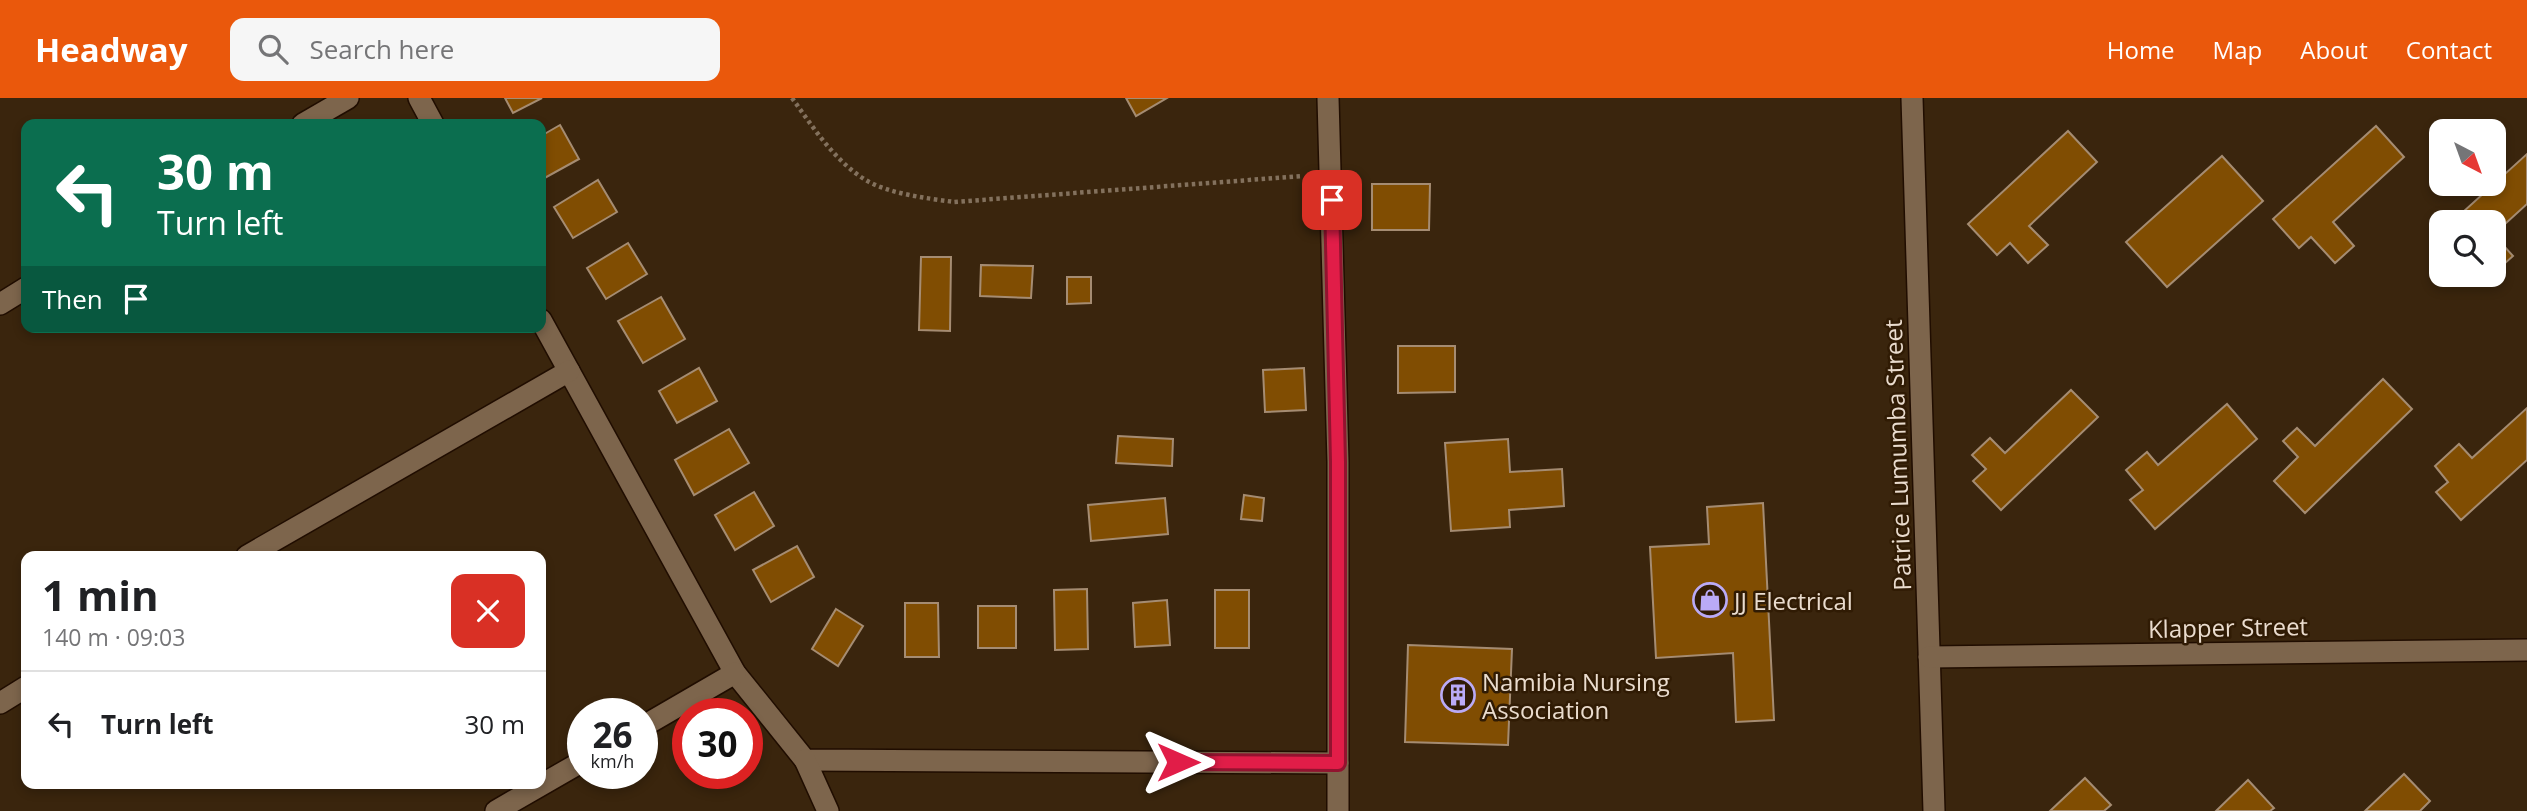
<!DOCTYPE html>
<meta charset="utf-8">
<style>
:root{--surface:#fff;--page:#f6f6f6;--text:#202124;--muted:#757577;--line:#e0e0e0;--accent:#ea580c}
body{margin:0;font-family:"Open Sans",sans-serif;background:var(--page);color:var(--text);height:100vh;display:flex;flex-direction:column;font-size:26px;white-space:nowrap}
*{box-sizing:border-box;margin:0}
p{font-size:23px;color:var(--muted)}
.icon{flex:none;width:38px;height:38px;fill:none;stroke:currentColor;stroke-width:2;stroke-linecap:round;stroke-linejoin:round}
.map{position:relative;flex:1;overflow:hidden}
.side{position:absolute;left:21px;top:453px;width:525px;height:238px;display:flex;flex-direction:column;background:var(--surface);border-radius:14px;box-shadow:0 4px 10px #0003}
.side>*{flex:none}
.hud{position:absolute;left:21px;top:21px;width:525px;height:214px;border-radius:14px;box-shadow:0 4px 10px #0003;background:#0b6e4f;color:#fff;overflow:hidden}
.needle{width:46px;rotate:139deg}
.buttons{position:absolute;left:2429px;top:21px;display:grid;gap:14px}
.buttons a{display:grid;place-items:center;width:77px;height:77px;border-radius:14px;background:var(--surface);box-shadow:0 4px 10px #0003;font-size:35px}
.speed{position:absolute;left:567px;top:600px;display:flex;gap:14px;font-size:35px;font-weight:700;text-align:center}
.speed>*{display:grid;place-content:center;width:91px;height:91px;border-radius:50%;background:var(--surface);box-shadow:0 4px 10px #0003;line-height:1}
.speed small{font-size:18px;font-weight:400}
.speed .limit{border:10px solid #d22;background:#fff;color:#111}
.pin{position:absolute;display:grid;place-items:center;width:60px;height:60px;color:#fff;margin:-30px;border-radius:14px;box-shadow:0 4px 10px #0006}
.me{position:absolute;width:77px;margin:-38px;rotate:90deg;stroke-linejoin:round;filter:drop-shadow(0 0 5px #0008)}
.turn{display:flex;align-items:center;gap:24px;height:147px;padding:0 21px;font-size:32px}
.turn .icon{width:91px;height:91px;stroke-width:2.5}
.turn b{display:block;font-size:49px;line-height:60px}
.then{display:flex;align-items:center;height:66px;padding:0 21px;background:#0003;gap:14px;font-size:26px}
.round{display:grid;place-items:center;flex:none;width:74px;height:74px;border-radius:14px;background:var(--page)}
.overview{display:flex;align-items:center;justify-content:space-between;height:119px;padding:0 21px}
h1{font-size:42px;font-weight:700;line-height:52px}
ul{padding:0;list-style:none}
li{display:flex;align-items:center;gap:21px;height:105px;padding:0 21px;border-top:2px solid var(--line)}
li div{flex:1}
li b{display:block;font-size:26px}
li em{font-style:normal}
header{display:flex;align-items:center;gap:42px;box-sizing:border-box;height:98px;padding:0 35px;background:var(--accent);color:#fff}
header strong{font-size:33px}
nav{display:flex;gap:38px;margin-inline-start:auto;font-size:24px}
.search{width:490px;height:63px;background:var(--page);display:flex;align-items:center;gap:18px;box-sizing:border-box;padding:0 24px;border-radius:14px;color:var(--muted);font-size:26px}
.map>svg:first-child{display:block}
.building{fill:#804d02;stroke:#a58c72;stroke-width:2}
.lines{fill:none;stroke-linecap:round;stroke-linejoin:round}
.street-casing{stroke:#200d00;stroke-width:24}
.path{stroke:#83715d;stroke-width:4.5;stroke-dasharray:3.5 3.5;stroke-linecap:butt}
.street{stroke:#7d654c;stroke-width:21}
.route-casing{stroke:#92132f;stroke-width:18}
.route{stroke:#e11d48;stroke-width:12}
.labels{text-anchor:middle;dominant-baseline:central;stroke-width:5;stroke-linejoin:round;paint-order:stroke}
.street-label{font-size:24px;fill:#eadcce;stroke:#301b04}
.poi-label{font-size:24px;fill:#eadcce;stroke:#301b04;text-anchor:start}
</style>
<header>
<strong>Headway</strong>
<div class="search"><svg class="icon" aria-label="search" viewBox="0 0 24 24"><circle cx="10" cy="10" r="6"/><path d="M15 15l6 6"/></svg>Search here</div>
<nav><a>Home</a><a>Map</a><a>About</a><a>Contact</a></nav>
</header>
<div class="map">
<svg width="2527" height="713" viewBox="0 0 2527 713">
<rect width="100%" height="100%" fill="#3a250d"/>
<g class="building">
<polygon points="505,0 542,0 513,15"/>
<polygon points="1126,0 1167,0 1136,18"/>
<polygon points="560,27 579,61 541,82 541,38"/>
<polygon points="2376,28 2404,59 2333,124 2354,148 2335,165 2311,139 2299,150 2273,121"/>
<polygon points="2068,33 2097,64 2029,128 2048,147 2028,165 2010,145 1997,157 1968,126"/>
<polygon points="2527,56 2527,106 2494,136 2494,124 2452,124"/>
<polygon points="2222,58 2263,103 2167,189 2126,144"/>
<polygon points="598,82 617,114 573,140 554,109"/>
<polygon points="1372,86 1430,86 1429,132 1372,132"/>
<polygon points="2494,137 2513,158 2494,175"/>
<polygon points="628,145 647,176 606,201 587,170"/>
<polygon points="921,159 951,159 950,233 919,232"/>
<polygon points="981,167 1033,168 1031,200 980,198"/>
<polygon points="1067,179 1091,179 1091,205 1067,206"/>
<polygon points="661,199 685,241 643,265 618,223"/>
<polygon points="1398,248 1455,248 1455,294 1398,295"/>
<polygon points="699,270 717,303 677,325 659,293"/>
<polygon points="1304,270 1306,312 1265,314 1263,272"/>
<polygon points="2383,281 2412,311 2305,415 2274,383 2298,359 2283,343 2297,330 2315,348"/>
<polygon points="2071,292 2098,319 2001,412 1973,383 1986,371 1972,357 1990,340 2005,355"/>
<polygon points="2227,306 2257,341 2155,431 2130,402 2143,392 2126,372 2147,354 2158,367"/>
<polygon points="2527,310 2527,362 2461,422 2436,394 2448,384 2435,368 2459,346 2472,360"/>
<polygon points="729,331 749,365 694,397 675,362"/>
<polygon points="1118,338 1173,341 1172,368 1116,365"/>
<polygon points="1508,341 1510,374 1562,371 1564,408 1509,412 1510,429 1451,433 1445,345"/>
<polygon points="754,394 774,428 735,452 715,417"/>
<polygon points="1244,397 1264,400 1262,423 1241,421"/>
<polygon points="1165,400 1168,436 1091,443 1088,407"/>
<polygon points="1763,405 1774,622 1736,624 1733,555 1656,560 1650,449 1709,446 1707,409"/>
<polygon points="797,448 814,479 771,504 753,472"/>
<polygon points="1087,491 1088,551 1055,552 1054,492"/>
<rect x="1215" y="492" width="34" height="58"/>
<polygon points="1167,502 1170,547 1135,549 1133,505"/>
<polygon points="905,505 938,505 939,559 905,559"/>
<rect x="978" y="508" width="38" height="42"/>
<polygon points="836,511 863,528 838,568 812,551"/>
<polygon points="1408,547 1512,551 1508,647 1405,644"/>
<polygon points="2404,676 2430,703 2420,713 2365,713"/>
<polygon points="2085,680 2111,707 2104,713 2050,713"/>
<polygon points="2248,682 2274,710 2270,713 2216,713"/>
</g>
<g class="lines">
<g class="street-casing">
<g id="street">
<polyline points="419,0 433,26"/>
<polyline points="1328,0 1338,364 1338,713"/>
<polyline points="1912,0 1934,713"/>
<polyline points="303,26 348,0"/>
<polyline points="0,206 26,190"/>
<polyline points="541,222 735,575 805,662 1338,665"/>
<polyline points="247,458 569,273"/>
<polyline points="1929,559 2527,552"/>
<polyline points="0,605 26,589"/>
<polyline points="642,629 735,575"/>
<polyline points="805,662 828,713"/>
<polyline points="496,713 583,663"/>
</g>
</g>
<path class="path" d="M792,0C813,29 833,61 864,81C888,96 926,100 954,104L1303,78"/>
<use href="#street" class="street"/>
</g>
<g class="lines">
<g class="route-casing">
<polyline id="route" points="1178,664 1338,665 1338,364 1332,102"/>
</g>
<use href="#route" class="route"/>
</g>
<defs>
<g id="shop-ring" transform="scale(1.75)"><circle r="9.5" fill="#301b04" stroke="#baaaf6" stroke-width="1.5"/><path d="M-5-2.5h2.3a2.7 3.5 0 0 1 5.4 0H5L5.5 6h-11ZM-1.5-2.5h3a1.5 2.3 0 0 0-3 0Z" fill="#baaaf6"/></g>
<g id="building-ring" transform="scale(1.75)"><circle r="9.5" fill="#301b04" stroke="#baaaf6" stroke-width="1.5"/><path d="M-4-6H4V6H1V3H-1V6H-4ZM-2.5-4.3h1.7v1.8h-1.7ZM.8-4.3h1.7v1.8H.8ZM-2.5-1h1.7V.8h-1.7ZM.8-1h1.7V.8H.8Z" fill="#baaaf6"/></g>
</defs>
<g fill-rule="evenodd">
<use href="#shop-ring" x="1710" y="502"/>
<use href="#building-ring" x="1458" y="597"/>
</g>
<g class="labels">
<g class="street-label">
<text transform="translate(1897 357) rotate(-92)">Patrice Lumumba Street</text>
<text transform="translate(2228 529) rotate(-1)">Klapper Street</text>
</g>
<g class="poi-label">
<text x="1734" y="502">JJ Electrical</text>
<text x="1482" y="583">Namibia Nursing<tspan x="1482" dy="28">Association</tspan></text>
</g>
</g>
</svg>
<div class="buttons">
<a><svg class="needle" viewBox="-14 -14 28 28"><path d="M0-13l5 13h-10z" fill="#e53935"/><path d="M0 13l5-13h-10z" fill="#757577"/></svg></a>
<a><svg class="icon" aria-label="search" viewBox="0 0 24 24"><circle cx="10" cy="10" r="6"/><path d="M15 15l6 6"/></svg></a>
</div>
<div class="speed"><div>26<small>km/h</small></div><div class="limit">30</div></div>
<div class="pin" style="left:1332px;top:102px;background:#d93025"><svg class="icon" aria-label="arrive" viewBox="0 0 24 24"><path d="M6 21V4h12l-3 4 3 4H6"/></svg></div>
<svg class="me" style="left:1178px;top:664px" viewBox="-20 -20 40 40"><path d="M0-17L14 15 0 8-14 15z" fill="#e11d48" stroke="#fff" stroke-width="4"/></svg>
<div class="hud">
<div class="turn"><svg class="icon" aria-label="left" viewBox="0 0 24 24"><path d="M17 20v-9H6M10 6l-5 5 5 5"/></svg><div><b>30 m</b>Turn left</div></div>
<div class="then">Then<svg class="icon" aria-label="arrive" viewBox="0 0 24 24"><path d="M6 21V4h12l-3 4 3 4H6"/></svg></div>
</div>
<section class="side">
<div class="overview"><div><h1>1 min</h1><p>140 m · 09:03</p></div><a class="round" style="background:#d93025;color:#fff"><svg class="icon" aria-label="close" viewBox="0 0 24 24"><path d="M6 6l12 12M18 6L6 18"/></svg></a></div>
<ul>
<li><svg class="icon" aria-label="left" viewBox="0 0 24 24"><path d="M17 20v-9H6M10 6l-5 5 5 5"/></svg><div><b>Turn left</b></div><em>30 m</em></li>
</ul>
</section>
</div>
